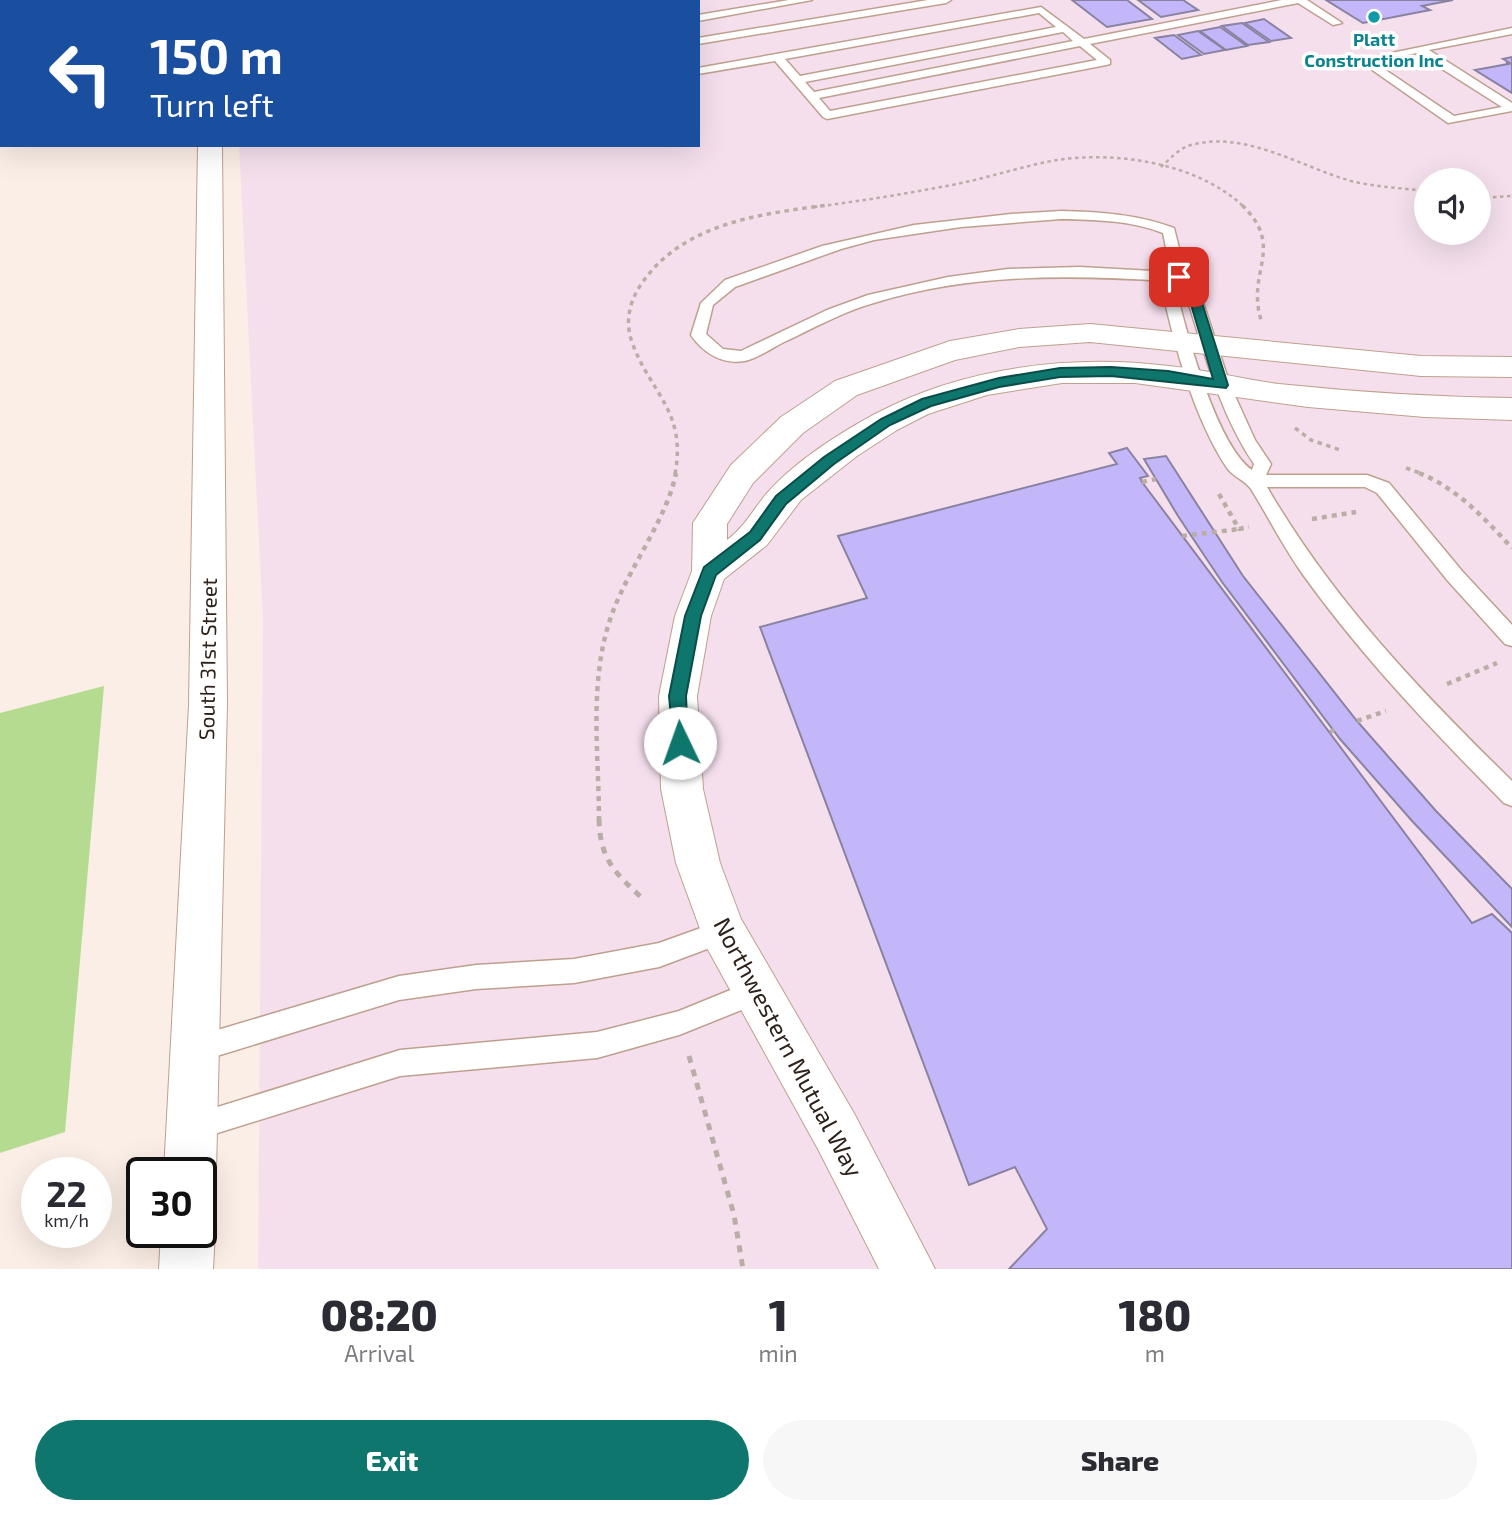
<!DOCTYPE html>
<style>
:root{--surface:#fff;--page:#f7f7f7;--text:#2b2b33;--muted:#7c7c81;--accent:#0f766e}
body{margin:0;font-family:"Exo 2",sans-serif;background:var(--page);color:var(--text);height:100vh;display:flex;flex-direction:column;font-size:26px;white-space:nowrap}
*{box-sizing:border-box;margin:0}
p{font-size:23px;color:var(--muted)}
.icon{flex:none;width:38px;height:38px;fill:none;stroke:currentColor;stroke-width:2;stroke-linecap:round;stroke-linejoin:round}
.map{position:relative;height:1269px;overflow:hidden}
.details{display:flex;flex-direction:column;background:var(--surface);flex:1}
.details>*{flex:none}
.banner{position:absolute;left:0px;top:0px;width:700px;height:147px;box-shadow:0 7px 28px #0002;background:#1a4fa0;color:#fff;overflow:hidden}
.fabs{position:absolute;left:1414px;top:168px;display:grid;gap:14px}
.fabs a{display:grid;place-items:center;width:77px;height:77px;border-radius:50%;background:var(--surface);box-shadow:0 7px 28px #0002;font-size:35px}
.speed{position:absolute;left:21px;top:1157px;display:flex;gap:14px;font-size:35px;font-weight:700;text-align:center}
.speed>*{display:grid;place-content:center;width:91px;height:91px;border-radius:50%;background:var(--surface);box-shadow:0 7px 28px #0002;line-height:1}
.speed small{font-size:18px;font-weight:400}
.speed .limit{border:4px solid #111;border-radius:10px;background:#fff;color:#111}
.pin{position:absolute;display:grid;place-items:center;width:60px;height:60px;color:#fff;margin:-30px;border-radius:14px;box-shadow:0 4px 10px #0006}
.me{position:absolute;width:77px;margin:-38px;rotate:357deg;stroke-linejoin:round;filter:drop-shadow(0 0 5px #0008)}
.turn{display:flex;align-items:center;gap:24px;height:147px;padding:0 35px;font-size:32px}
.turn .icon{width:91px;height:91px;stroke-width:2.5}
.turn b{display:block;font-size:49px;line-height:60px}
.eta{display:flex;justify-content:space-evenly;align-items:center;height:119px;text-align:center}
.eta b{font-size:42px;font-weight:800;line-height:49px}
.cta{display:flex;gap:14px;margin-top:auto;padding:14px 35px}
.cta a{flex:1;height:80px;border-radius:42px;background:var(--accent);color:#fff;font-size:28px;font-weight:800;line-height:80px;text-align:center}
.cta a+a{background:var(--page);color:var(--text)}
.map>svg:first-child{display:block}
.commercial{fill:#f5dfed;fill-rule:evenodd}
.green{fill:#b5db91}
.building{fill:#c4b7f9;stroke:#8983a1;stroke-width:2}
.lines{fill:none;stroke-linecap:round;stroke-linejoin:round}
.lane-casing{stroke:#bfa08e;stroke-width:3}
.street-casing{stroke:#bfa08e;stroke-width:2}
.path-far3{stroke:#baada5;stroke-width:2.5;stroke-dasharray:3.5 3.5;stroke-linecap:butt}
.path-far2{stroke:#baada5;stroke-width:3.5;stroke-dasharray:4.5 4.5;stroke-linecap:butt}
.path-far1{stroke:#baada5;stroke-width:4.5;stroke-dasharray:5 5;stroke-linecap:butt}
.path{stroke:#baada5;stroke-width:5;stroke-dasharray:7 7;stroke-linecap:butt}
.lane{fill:#fff;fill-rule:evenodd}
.street{fill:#fff;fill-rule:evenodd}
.route{fill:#0f766e;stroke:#0a4d48;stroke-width:2}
.culture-dot{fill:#0f9aa8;stroke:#fff;stroke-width:2.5}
.labels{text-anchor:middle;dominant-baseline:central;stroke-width:7;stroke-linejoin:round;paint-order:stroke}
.far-culture-label{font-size:18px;font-weight:bold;fill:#0d838f;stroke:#fff}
.street-label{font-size:21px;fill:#2d211a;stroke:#fff}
.near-street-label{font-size:24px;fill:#2d211a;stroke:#fff}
</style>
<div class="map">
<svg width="1512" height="1269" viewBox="0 0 1512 1269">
<rect width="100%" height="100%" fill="#fbeee6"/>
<path class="commercial" d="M590,0H1512V1269H258L263,619L239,145H698V2H578ZM1426,180H1479V233H1426Z"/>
<polygon class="green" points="104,686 65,1132 0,1153 0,713"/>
<g class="building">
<polygon points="1072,0 1127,0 1152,19 1107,27"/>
<polygon points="1138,0 1183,0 1198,10 1161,17"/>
<polygon points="1326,0 1453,0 1422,6 1430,10 1363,23"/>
<polygon points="1264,19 1291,38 1271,41 1245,23"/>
<polygon points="1242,23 1269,42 1248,45 1222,26"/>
<polygon points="1220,27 1247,46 1226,50 1200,31"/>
<polygon points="1198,31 1225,50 1204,54 1178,35"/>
<polygon points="1174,35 1201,55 1182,59 1155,38"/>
<polygon points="1512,57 1512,93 1475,70 1508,64 1506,63 1510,63 1503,59"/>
<polygon points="1127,448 1148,476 1140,478 1142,482 1472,923 1492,914 1512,933 1512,1269 1009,1269 1047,1229 1015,1167 969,1185 760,627 867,598 838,536 1117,464 1109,453"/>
<polygon points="1166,456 1243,576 1357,721 1436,811 1512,889 1512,927 1413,822 1340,739 1222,582 1178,516 1144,459"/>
</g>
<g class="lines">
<g class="lane-casing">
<g id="lane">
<polygon points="789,0 812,0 698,21 698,15"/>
<polygon points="928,0 951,0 946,3 698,44 698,38"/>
<path d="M1282,0H1307L1342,23L1333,25L1298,3L1090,44L1110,60V64L1106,65L827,119L823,117L775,61L698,74V68L1041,7L1084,39ZM1039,13L1056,27L800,76L785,59ZM1063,32L1073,41L814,92L805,82ZM1080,46L1097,60L830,111L819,98Z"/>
<path d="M1512,28V34L1429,50L1512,103V111L1448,123L1358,60ZM1417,53L1502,107L1454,116L1372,61Z"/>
<path d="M1061,211C1100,212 1136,214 1174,228L1186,276L1199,290L1230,385L1255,440L1271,464L1266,475H1367L1389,483L1462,571L1512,625V646L1505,644L1448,581L1377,493L1365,487H1267C1332,599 1420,691 1512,781V806L1504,803C1433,731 1363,658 1304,576C1284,548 1269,518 1251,489C1245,480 1233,477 1227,468C1194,418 1175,347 1162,289L1168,281C1070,275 973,273 877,302C844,311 814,328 784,342C772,348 758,358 745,361C723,365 703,353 691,335L701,303L725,280L822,246L914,225L1011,214ZM1061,219C1096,220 1129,220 1163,233L1171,272L1080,267L1008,269L948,277L868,295L827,310L741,351L723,349L706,334L713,305L735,287L841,249L874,240L961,227ZM1179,286L1185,292C1204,351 1219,412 1254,464L1252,470C1217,446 1186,332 1176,289Z"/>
<polygon points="723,920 731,924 735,932 731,940 659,967 574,983 476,989 399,1000 194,1063 185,1059 181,1050 185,1041 194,1037 399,976 476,965 574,959 659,943"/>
<polygon points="755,980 764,983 767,992 764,1001 679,1035 597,1058 400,1076 192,1141 183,1137 179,1128 183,1119 192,1115 400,1050 597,1032 679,1011"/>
</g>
</g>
<g class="street-casing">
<g id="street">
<rect x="205" y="0" width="20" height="2"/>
<polygon points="198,145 222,145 227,705 216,1172 208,1190 201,1193 201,1172 164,1172 189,705"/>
<path d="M1090,324L1421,356L1512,357V377L1421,376L1090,342L1019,347L955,360L857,395L803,433L753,483L727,524V540C745,527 753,509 768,492C796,461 838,434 875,414C963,367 1071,354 1169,366C1206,370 1242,379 1279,384C1356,392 1434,397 1512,398V420L1425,417L1308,407L1135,383H1062L987,395L928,414L897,430L857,456L801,500L767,545L724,579L711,616L697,696L703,789L720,863L741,919L855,1115L935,1269H879L819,1151L707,948L676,863L661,789L659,696L675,616L692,571L693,523L731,465L781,417L835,381L950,341L1019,329Z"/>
<polygon points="201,1211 207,1213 215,1232 213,1269 159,1269 161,1232 201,1232"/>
</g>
</g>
<g class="path-far3">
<path d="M1161,167C1170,159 1179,148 1191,145C1245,130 1301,167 1351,181C1376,187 1401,188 1426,191"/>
<polyline points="1479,198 1512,196"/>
<path d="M814,207C862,201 910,193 957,184C991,177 1023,166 1057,160C1117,151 1198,163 1244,207"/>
</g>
<g class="path-far2">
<path d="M1242,205C1286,248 1246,270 1261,320"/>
<polyline points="1295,428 1311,440 1343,451"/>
<polyline points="1406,468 1423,474"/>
<path d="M675,474C687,411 650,393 632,342C625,323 629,303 640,286C681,223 760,214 828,205"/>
</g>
<g class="path-far1">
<path d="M1419,473C1457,488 1485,519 1512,548"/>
<polyline points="1142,482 1156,479"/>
<polyline points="1219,494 1239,529 1249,527"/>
<polyline points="1312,519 1356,512"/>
<polyline points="1182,536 1239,529"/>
<polyline points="1447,684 1497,663"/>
<polyline points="1357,721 1386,711"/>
<polyline points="1330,732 1334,730"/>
<path d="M599,821C599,752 588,680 612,614C629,567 667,519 676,473"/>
</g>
<g class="path">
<path d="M599,819C600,859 614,872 642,898"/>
<polyline points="689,1056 734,1215 743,1269"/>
</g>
<use href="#lane" class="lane"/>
<use href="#street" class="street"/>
</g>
<polygon class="route" points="1179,273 1198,290 1228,385 1226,388 1111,376 1060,377 999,387 931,406 890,425 834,464 786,504 760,540 716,575 701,616 686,696 688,743 686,748 680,750 674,748 669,696 685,616 704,567 750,532 776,496 824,457 881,419 922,399 999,378 1060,368 1111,367 1168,371 1213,379 1187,291 1174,277"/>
<circle class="culture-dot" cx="1374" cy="17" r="7"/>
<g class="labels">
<g class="far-culture-label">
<text x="1374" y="39">Platt<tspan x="1374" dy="21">Construction Inc</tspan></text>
</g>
<g class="street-label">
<text transform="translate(207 659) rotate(-89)">South 31st Street</text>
</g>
<g class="near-street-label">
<text transform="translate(789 1047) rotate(62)">Northwestern Mutual Way</text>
</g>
</g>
</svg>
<div class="fabs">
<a><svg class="icon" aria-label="sound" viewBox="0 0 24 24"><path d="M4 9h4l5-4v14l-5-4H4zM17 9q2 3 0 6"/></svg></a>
</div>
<div class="speed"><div>22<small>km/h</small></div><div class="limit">30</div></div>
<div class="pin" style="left:1179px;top:277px;background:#d93025"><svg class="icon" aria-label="arrive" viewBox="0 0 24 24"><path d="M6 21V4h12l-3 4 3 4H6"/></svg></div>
<svg class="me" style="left:680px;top:743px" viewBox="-20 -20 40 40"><circle r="19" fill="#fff"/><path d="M0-13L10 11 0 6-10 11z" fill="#0f766e"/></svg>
<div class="banner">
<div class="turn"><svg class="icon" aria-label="left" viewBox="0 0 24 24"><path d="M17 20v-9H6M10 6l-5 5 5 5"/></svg><div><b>150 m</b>Turn left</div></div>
</div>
</div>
<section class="details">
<div class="eta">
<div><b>08:20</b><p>Arrival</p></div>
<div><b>1</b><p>min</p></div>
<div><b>180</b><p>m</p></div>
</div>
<div class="cta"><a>Exit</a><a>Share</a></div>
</section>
